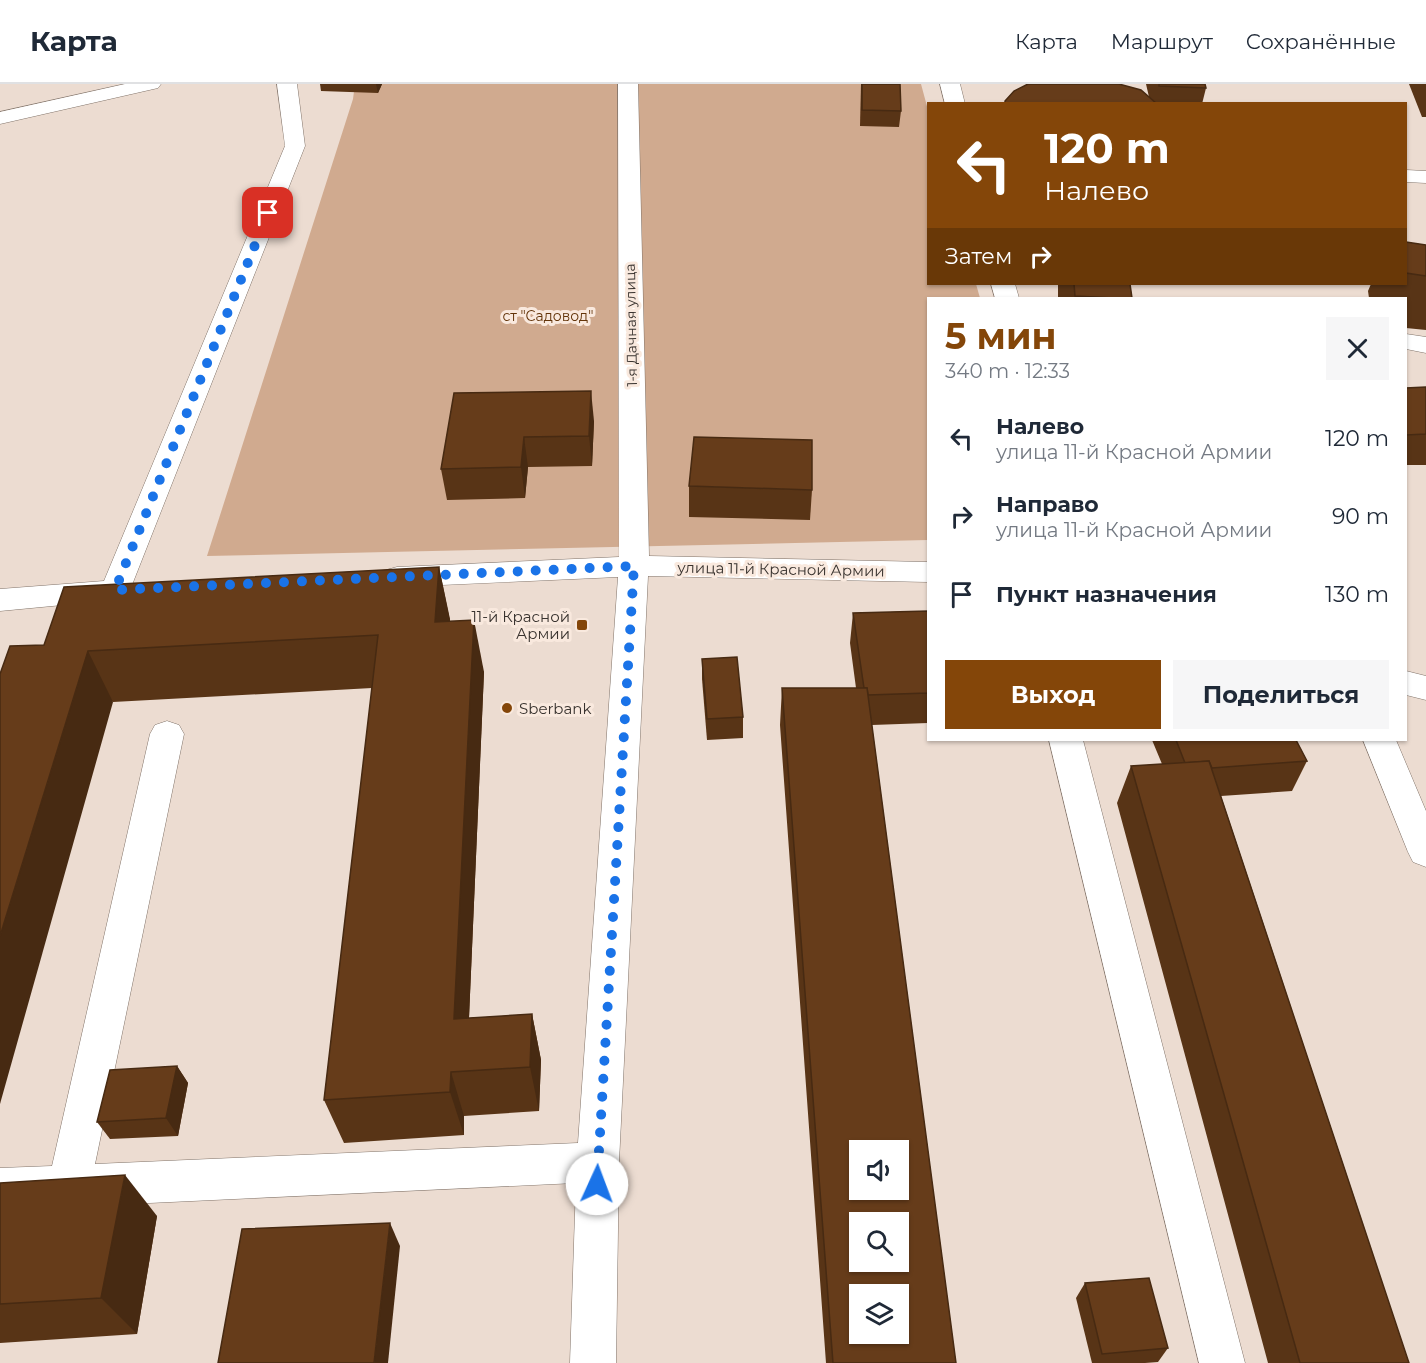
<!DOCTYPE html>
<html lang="ru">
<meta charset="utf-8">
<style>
:root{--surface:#fff;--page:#f6f6f7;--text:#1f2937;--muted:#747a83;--line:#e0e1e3;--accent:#844609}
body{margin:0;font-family:Montserrat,sans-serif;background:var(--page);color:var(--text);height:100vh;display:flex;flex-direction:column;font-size:22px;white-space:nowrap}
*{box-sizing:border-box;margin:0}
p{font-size:20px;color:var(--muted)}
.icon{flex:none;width:33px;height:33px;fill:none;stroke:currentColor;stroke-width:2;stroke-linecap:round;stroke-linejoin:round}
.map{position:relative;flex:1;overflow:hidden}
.panel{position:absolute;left:927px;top:213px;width:480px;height:444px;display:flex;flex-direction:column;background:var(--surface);border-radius:0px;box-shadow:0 2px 4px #0004}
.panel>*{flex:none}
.banner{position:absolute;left:927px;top:18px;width:480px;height:183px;border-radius:0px;box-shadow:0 2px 4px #0004;background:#844609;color:#fff;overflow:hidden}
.buttons{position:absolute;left:849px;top:1056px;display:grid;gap:12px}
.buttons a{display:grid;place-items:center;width:60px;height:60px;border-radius:0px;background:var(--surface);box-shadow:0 2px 4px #0004;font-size:30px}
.pin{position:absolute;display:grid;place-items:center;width:51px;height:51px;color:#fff;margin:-26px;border-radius:12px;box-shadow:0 3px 9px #0006}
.me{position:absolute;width:66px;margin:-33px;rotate:2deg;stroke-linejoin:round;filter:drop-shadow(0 0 4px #0008)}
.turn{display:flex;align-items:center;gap:21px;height:126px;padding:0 18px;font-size:27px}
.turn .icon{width:78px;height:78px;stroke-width:2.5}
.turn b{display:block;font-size:42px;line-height:51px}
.then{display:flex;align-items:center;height:57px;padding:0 18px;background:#0003;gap:12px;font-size:22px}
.round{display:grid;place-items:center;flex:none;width:63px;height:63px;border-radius:0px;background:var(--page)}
.head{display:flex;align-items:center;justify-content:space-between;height:102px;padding:0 18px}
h1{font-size:36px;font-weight:700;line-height:45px;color:var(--accent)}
.action{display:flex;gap:12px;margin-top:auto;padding:12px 18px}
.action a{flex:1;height:69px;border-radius:0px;background:var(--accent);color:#fff;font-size:24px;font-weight:700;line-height:69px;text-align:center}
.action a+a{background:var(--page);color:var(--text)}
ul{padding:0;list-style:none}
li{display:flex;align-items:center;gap:18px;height:78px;padding:0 18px}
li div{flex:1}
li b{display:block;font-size:22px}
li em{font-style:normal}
header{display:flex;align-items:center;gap:36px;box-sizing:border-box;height:84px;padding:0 30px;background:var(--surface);border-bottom:2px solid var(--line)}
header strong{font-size:28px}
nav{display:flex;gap:33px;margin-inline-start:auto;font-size:21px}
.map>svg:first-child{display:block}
.green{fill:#d0aa8f}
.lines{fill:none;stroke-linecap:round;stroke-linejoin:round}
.minor-casing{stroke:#817369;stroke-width:1}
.minor{fill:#fff;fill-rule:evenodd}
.wall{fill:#583416}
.shaded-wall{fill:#472a12}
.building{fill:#663c1a;stroke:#472a12;stroke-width:1.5;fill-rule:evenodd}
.route{stroke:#1a73e8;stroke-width:10;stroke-dasharray:0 18}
.poi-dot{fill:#844609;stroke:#f9e9de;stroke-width:2}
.labels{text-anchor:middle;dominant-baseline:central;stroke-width:6;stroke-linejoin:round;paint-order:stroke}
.far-park-label{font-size:14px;fill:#633409;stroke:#f9e9de}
.far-street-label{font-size:14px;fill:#39332f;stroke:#f9e9de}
.street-label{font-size:15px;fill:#39332f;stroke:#f9e9de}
.poi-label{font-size:15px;fill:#39332f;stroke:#f9e9de;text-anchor:end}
</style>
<header>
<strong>Карта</strong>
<nav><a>Карта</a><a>Маршрут</a><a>Сохранённые</a></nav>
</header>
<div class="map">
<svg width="1426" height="1279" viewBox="0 0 1426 1279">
<rect width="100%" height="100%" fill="#ecdcd1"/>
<polygon class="green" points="355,0 921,0 928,26 928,200 976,200 980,214 928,214 928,456 207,472 353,15"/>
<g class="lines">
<g class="minor-casing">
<g id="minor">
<polygon points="125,0 161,0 158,4 0,40 0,28"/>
<polygon points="277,0 297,0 305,62 130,506 126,513 115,516 0,527 0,505 104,497 285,62"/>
<polygon points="618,0 638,0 649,472 928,478 928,498 648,492 619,1078 616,1279 570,1279 576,1099 0,1126 0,1084 52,1082 150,650 155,641 167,637 179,641 184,650 95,1080 578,1059 618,493 397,503 386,500 382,493 386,486 397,483 619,473"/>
<polygon points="940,0 960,0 965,20 945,20"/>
<polygon points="1406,86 1426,87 1426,99 1406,98"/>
<polygon points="991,200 1015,200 1019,214 995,214"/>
<polygon points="1406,250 1426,253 1426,269 1406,265"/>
<polygon points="1406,587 1426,592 1426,616 1406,611"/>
<polygon points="1049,656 1083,656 1245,1279 1199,1279"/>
<polygon points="1363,656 1396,656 1426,727 1426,783 1413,778 1408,768"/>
</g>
</g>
<use href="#minor" class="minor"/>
</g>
<g class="wall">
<polygon points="320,0 382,0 378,9 321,7"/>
<polygon points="861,0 900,0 901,27 899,43 860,42"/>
<polygon points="1146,0 1205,0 1206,4 1202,20 1005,20 1149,13"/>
<polygon points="1409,0 1426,0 1426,33 1422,33"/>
<polygon points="1406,158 1426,161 1426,246 1406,244 1406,214 1369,214 1368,207 1371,200 1406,200"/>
<polygon points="1058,200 1130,200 1132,214 1058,214"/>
<polygon points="1426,303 1426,381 1406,381 1406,304"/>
<polygon points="454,309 594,337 592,382 528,383 525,414 447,416 441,385"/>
<polygon points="689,402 812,406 810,436 689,433"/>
<polygon points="439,483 450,537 484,588 469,934 532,930 541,976 539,1027 464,1032 464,1051 344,1059 324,1016 372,604 113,618 44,561"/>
<polygon points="928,527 928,639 872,641 956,1279 826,1279 780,641 782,604 856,604 850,559 853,529"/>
<polygon points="702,575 743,633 743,654 707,656 702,595"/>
<polygon points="1152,656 1296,656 1307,677 1292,707 1221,712 1409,1279 1268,1279 1117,719 1131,682 1162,680"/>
<polygon points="177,982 188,999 178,1052 110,1055 97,1038"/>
<polygon points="0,1099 157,1132 137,1250 0,1259"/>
<polygon points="1085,1199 1168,1264 1158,1278 1145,1279 1092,1279 1076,1214"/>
</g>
<g class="shaded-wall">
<polygon points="376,0 382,0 378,9"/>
<polygon points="591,307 594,337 592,382 589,352"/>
<polygon points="524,353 528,383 525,414 521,383"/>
<polygon points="439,483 450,535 446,590 435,538"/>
<polygon points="474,536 484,588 467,980 454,935"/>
<polygon points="88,567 113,618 0,1020 0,852"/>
<polygon points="532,930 541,976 539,1027 530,983"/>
<polygon points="177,982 188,999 178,1052 166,1034"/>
<polygon points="451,988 464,1032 464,1051 450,1008"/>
<polygon points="125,1091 157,1132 137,1250 101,1214"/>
<polygon points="390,1139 400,1162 388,1279 374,1279"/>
</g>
<g class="building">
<polygon points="862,0 900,0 901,27 862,26"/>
<polygon points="1028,0 1119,0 1141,6 1157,20 1005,20 1005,17 1014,7"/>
<polygon points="1159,0 1205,0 1206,4 1159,2"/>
<polygon points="1406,158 1426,161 1426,192 1406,189"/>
<polygon points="1074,200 1130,200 1132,214 1113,214 1075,212"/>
<polygon points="1426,303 1426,350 1406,351 1406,304"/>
<polygon points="591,307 589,352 524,353 521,383 441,385 454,309"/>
<polygon points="694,353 812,356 812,406 689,402"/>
<polygon points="439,483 435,538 474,536 454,935 532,930 530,983 451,988 450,1008 324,1016 378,551 88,567 0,852 0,590 10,562 44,561 64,503"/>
<polygon points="928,527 928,609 868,611 867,604 864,604 853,529"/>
<polygon points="737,573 743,633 707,635 702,575"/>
<path d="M782,604H867L956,1279H833ZM860,1066H898V1106H860ZM860,1138H898V1178H860ZM860,1210H898V1250H860Z"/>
<polygon points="1176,656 1296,656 1307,677 1212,684 1209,677 1185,679"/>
<polygon points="1209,677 1409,1279 1300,1279 1131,682"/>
<polygon points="177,982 166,1034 97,1038 110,986"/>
<polygon points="125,1091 101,1214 0,1220 0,1099"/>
<polygon points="390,1139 374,1279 218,1279 242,1145"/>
<polygon points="1149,1194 1168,1264 1102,1270 1085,1199"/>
</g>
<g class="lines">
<polyline class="route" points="268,129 115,506 634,482 597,1100"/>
</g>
<g class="poi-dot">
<rect x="576" y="535" width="12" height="12" rx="3"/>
<circle cx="507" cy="624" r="6"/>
</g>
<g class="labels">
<g class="far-park-label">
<text x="548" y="232">ст "Садовод"</text>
</g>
<g class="far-street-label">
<text transform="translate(631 241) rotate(-91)">1-я Дачная улица</text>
</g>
<g class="street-label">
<text transform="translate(781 485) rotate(1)">улица 11-й Красной Армии</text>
</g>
<g class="poi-label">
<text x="570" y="532">11-й Красной<tspan x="570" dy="17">Армии</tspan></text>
<text x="519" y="624" text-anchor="start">Sberbank</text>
</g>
</g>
</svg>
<div class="buttons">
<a><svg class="icon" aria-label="sound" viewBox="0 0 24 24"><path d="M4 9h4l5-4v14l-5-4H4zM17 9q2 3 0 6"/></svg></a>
<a><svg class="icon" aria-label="search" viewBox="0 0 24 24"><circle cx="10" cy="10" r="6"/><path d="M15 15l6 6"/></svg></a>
<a><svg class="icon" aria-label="layers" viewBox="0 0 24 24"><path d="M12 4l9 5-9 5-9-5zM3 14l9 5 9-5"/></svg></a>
</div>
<div class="pin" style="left:268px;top:129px;background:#d93025"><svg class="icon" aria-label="arrive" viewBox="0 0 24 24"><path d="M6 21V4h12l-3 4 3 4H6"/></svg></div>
<svg class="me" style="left:597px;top:1100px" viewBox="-20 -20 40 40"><circle r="19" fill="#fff"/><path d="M0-13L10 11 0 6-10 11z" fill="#1a73e8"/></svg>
<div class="banner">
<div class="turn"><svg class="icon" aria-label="left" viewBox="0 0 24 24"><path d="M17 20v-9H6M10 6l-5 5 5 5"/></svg><div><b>120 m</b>Налево</div></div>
<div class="then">Затем<svg class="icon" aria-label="right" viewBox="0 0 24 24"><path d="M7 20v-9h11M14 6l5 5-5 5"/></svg></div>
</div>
<section class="panel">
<div class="head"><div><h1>5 мин</h1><p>340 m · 12:33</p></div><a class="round"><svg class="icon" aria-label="close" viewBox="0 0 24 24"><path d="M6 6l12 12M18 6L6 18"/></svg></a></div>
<ul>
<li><svg class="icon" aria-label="left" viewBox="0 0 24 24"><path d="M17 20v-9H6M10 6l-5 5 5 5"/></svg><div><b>Налево</b><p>улица 11-й Красной Армии</p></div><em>120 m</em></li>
<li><svg class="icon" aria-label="right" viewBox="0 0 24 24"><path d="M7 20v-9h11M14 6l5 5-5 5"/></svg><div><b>Направо</b><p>улица 11-й Красной Армии</p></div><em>90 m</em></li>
<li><svg class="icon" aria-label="arrive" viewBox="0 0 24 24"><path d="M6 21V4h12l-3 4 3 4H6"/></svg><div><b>Пункт назначения</b></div><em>130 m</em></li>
</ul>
<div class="action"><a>Выход</a><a>Поделиться</a></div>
</section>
</div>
